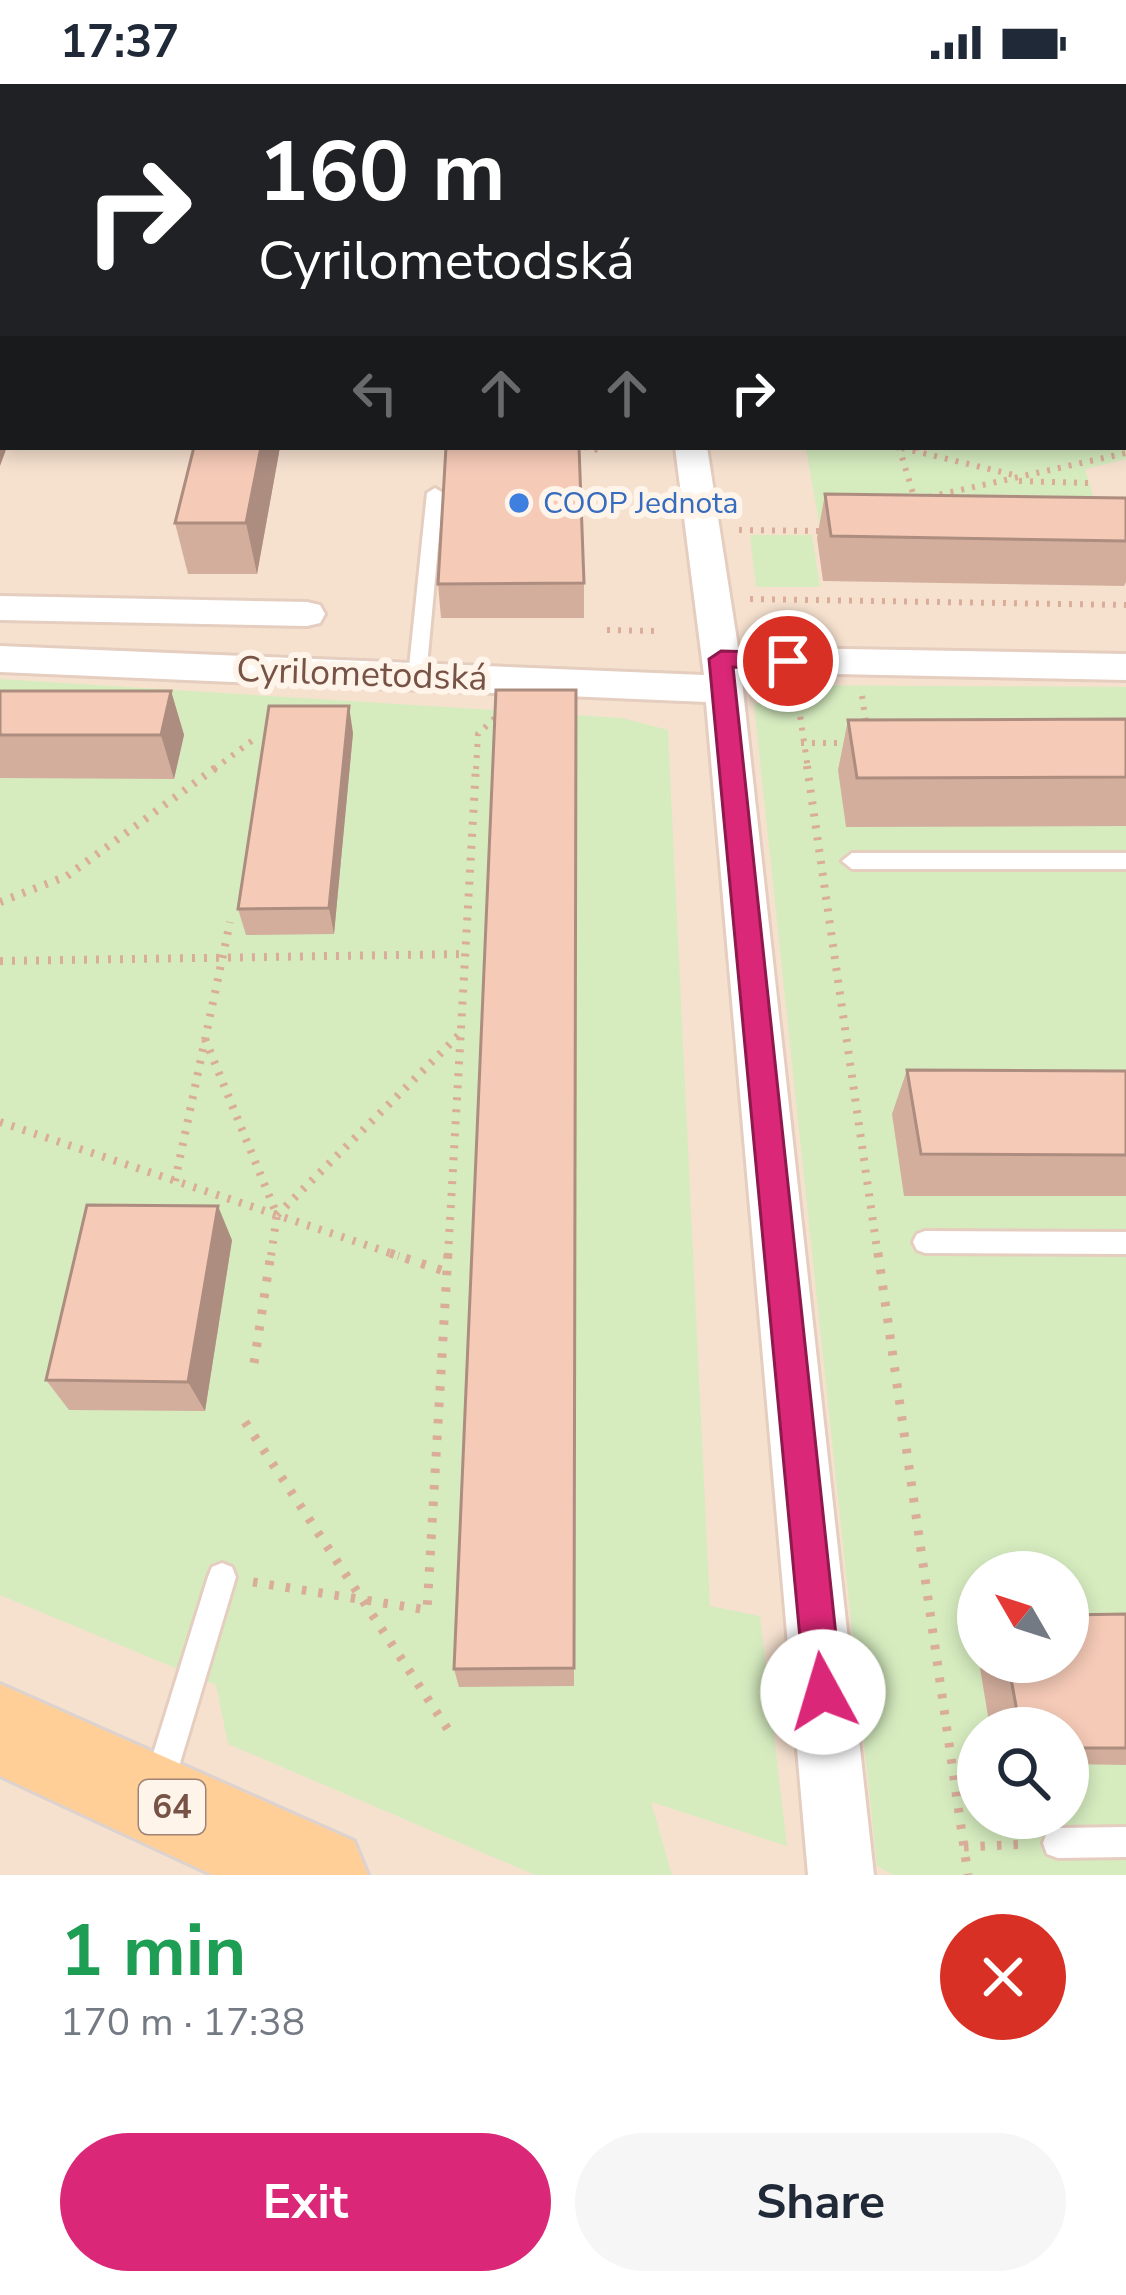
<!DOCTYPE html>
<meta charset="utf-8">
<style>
:root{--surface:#fff;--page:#f6f6f7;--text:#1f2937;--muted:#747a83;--accent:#db2777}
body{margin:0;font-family:"Nunito Sans",sans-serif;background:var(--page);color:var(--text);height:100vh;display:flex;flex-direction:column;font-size:45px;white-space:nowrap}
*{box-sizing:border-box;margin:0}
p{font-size:39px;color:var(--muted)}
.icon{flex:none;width:66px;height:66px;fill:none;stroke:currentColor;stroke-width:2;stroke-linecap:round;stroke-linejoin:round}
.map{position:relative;height:1791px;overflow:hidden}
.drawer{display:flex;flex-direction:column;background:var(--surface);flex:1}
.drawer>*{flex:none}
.hud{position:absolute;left:0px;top:0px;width:1128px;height:366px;box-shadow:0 6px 18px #0003;background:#202124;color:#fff;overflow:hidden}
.needle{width:78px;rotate:309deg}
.tools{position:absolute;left:957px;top:1467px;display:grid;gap:24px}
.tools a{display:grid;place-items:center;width:132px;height:132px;border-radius:50%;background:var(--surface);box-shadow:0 6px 18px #0003;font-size:60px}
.pin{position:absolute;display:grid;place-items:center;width:102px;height:102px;color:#fff;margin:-51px;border:6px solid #fff;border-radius:50%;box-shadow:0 3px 12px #0007}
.me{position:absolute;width:132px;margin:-66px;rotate:354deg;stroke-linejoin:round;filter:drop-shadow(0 0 9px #0008)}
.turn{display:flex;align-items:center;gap:42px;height:252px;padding:0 60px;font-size:54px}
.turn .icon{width:156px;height:156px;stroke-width:2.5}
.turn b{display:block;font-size:84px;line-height:102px}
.lanes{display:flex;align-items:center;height:114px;padding:0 60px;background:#0003;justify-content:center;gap:60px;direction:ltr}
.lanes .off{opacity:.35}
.round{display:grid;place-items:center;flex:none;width:126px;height:126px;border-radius:63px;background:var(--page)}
.summary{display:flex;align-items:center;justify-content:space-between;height:204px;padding:0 60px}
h1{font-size:72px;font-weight:700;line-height:90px;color:#1e9e55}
.primary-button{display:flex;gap:24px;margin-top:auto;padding:24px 60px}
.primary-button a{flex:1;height:138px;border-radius:72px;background:var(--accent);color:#fff;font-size:48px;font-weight:700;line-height:138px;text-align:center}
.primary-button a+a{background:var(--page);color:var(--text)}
.status{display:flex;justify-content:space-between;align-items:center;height:84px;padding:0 60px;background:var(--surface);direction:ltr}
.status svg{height:33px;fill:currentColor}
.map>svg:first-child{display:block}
.residential{fill:#f6e1cf;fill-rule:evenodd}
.green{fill:#d6ecbf;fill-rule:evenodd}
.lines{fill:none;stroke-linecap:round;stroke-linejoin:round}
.service-casing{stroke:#e5cdbf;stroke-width:6}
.minor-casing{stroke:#e5cdbf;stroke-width:6}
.primary-casing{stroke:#dcd2cf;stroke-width:6}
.path-far3{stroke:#daad9a;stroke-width:4.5;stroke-dasharray:1.5 6;stroke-linecap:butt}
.path-far2{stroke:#daad9a;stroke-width:6;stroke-dasharray:3 8;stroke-linecap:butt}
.path-far1{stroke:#daad9a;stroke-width:8;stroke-dasharray:3 9;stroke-linecap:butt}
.path{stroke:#daad9a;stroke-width:9;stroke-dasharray:4.5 12;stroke-linecap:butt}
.service{fill:#fff;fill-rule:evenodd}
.minor{fill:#fff;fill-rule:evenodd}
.primary{fill:#ffcf97;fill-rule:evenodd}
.wall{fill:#d3ae9d}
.shaded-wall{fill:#ac8d80}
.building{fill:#f5cab7;stroke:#ac8d80;stroke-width:3}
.route{fill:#db2777;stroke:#8e194d;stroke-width:3}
.shop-dot{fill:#3f7fe0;stroke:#fff4e9;stroke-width:4.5}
.labels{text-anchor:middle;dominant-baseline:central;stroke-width:12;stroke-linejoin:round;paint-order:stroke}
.far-shop-label{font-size:30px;fill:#366cbe;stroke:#fff4e9;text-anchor:start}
.shield{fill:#fff4e9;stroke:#a08377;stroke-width:3}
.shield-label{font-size:33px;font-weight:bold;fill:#775346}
.street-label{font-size:36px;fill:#775346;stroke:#fff4e9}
</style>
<div class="status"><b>17:37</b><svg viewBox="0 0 49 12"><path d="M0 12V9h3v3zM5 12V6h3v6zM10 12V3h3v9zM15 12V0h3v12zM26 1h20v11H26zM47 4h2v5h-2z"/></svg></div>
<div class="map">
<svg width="1126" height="1791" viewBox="0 0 1126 1791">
<rect width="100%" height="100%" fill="#fef0e1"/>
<path class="residential" d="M604,0H1126V1791H0V176L3,363H1125V3ZM978,1488H1068V1578H978ZM978,1644H1068V1734H978Z"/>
<g class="green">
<polygon points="1126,342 1126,375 1085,385 1104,447 820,444 806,365 910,363 914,368 955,363 1125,363"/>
<polygon points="750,451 812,451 820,503 756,503"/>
<polygon points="0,595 622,634 668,646 710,1522 760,1532 787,1762 651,1718 672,1791 535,1791 228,1660 216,1601 0,1511"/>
<path d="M780,601L1126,603V1791H893L877,1782L754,621ZM978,1488H1068V1578H978ZM978,1644H1068V1734H978Z"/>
</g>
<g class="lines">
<g class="service-casing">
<g id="service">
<polygon points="281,0 328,0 324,3 277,3"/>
<rect x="0" y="21" width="3" height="8"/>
<rect x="1125" y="307" width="1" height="8"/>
<polygon points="435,404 443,409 426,593 417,599 408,593 427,409"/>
<polygon points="852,769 1126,769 1126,785 852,785 842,777"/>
<polygon points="925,1147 1126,1148 1126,1170 925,1169 917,1166 913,1158 917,1150"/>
<polygon points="222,1479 232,1483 236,1493 174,1699 169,1709 159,1714 149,1709 144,1699 208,1493 212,1483"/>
<polygon points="1126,1743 1126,1773 1058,1774 1047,1770 1043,1759 1047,1748 1058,1744"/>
</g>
</g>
<g class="minor-casing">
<g id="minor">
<rect x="651" y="0" width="24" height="3"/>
<polygon points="1018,0 1042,0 1044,3 1020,3"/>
<rect x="0" y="173" width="3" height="18"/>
<polygon points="675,363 707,363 738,563 1126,570 1126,596 741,588 874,1791 808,1791 706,618 0,588 0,562 704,591"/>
<polygon points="0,512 307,518 320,521 325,530 320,539 307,542 0,536"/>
</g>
</g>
<g class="primary-casing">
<polygon id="primary" points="0,1600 354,1757 368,1791 213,1791 0,1692"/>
</g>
<g class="path-far3">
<polyline points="698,0 726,3"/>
<polyline points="575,3 598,0"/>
<polyline points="729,3 748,0"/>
<polyline points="1108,3 1112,0"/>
</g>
<g class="path-far2">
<polyline points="584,363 603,367"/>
<polyline points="899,363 915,416"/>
<polyline points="902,364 1018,392"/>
<polyline points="1019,397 1089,399"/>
<polyline points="929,413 1126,369"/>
<polyline points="739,446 826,447"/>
<polyline points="750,515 1126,521"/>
<polyline points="607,546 658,547"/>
<polyline points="797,611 808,685"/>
<polyline points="862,612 867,645"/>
<polyline points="801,659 849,659"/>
<polyline points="214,685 257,653"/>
<polyline points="476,685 478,650 499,630"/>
</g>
<g class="path-far1">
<polyline points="807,682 878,1172"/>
<polyline points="0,818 67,792 218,682"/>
<polyline points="0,877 465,870"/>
<polyline points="205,955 277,1131 271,1172"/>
<polyline points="0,1038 399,1172"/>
<polyline points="175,1097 230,838"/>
<polyline points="277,1131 459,951"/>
<polyline points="448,1172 476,682"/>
</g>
<g class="path">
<polyline points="390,1169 447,1188"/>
<polyline points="878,1169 968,1791"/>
<polyline points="254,1279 271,1169"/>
<polyline points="245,1338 453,1653"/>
<polyline points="253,1498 427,1526 448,1169"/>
<polyline points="964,1763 1027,1760"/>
</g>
<use href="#service" class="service"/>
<use href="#minor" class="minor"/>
<use href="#primary" class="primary"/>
</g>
<g class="wall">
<polygon points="280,363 257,490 188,490 175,439"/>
<polygon points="911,363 943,363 913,367"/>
<polygon points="825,410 1126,414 1126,498 1124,502 823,497 817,454"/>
<polygon points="584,499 584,534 441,534 438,500"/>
<polygon points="576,606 574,1602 459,1603 454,1585"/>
<polygon points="0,607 171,607 184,651 174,695 0,694"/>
<polygon points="1126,635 1126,742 846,743 838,686 848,636"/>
<polygon points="353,649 334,850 246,851 238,825"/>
<polygon points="907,986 1126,987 1126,1112 904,1112 892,1030"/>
<polygon points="232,1156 205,1327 69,1326 46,1296"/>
<polygon points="1126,1530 1126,1681 1068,1680 1068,1644 990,1644 979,1578 1068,1578"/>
</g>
<g class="shaded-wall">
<polygon points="3,277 3,363 7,363 0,382 0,285"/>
<polygon points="261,363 280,363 257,490 246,439"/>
<polygon points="171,607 184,651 174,695 161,651"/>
<polygon points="349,622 353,649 334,850 329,824"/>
<polygon points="218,1122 232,1156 205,1327 188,1298"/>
</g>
<g class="building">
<polygon points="567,0 568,3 532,3"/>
<polygon points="3,100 3,125 0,125 0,101"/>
<polygon points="194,363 261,363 246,439 175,439"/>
<polygon points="446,363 579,363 584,499 438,500"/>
<polygon points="825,410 1126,414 1126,457 831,452"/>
<polygon points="496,606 576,606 574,1584 454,1585"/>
<polygon points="0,607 171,607 161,651 0,651"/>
<polygon points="269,622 349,622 329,824 238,825"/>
<polygon points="1126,635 1126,693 857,694 848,636"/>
<polygon points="907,986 1126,987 1126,1071 921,1070"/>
<polygon points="87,1121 218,1122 188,1298 46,1296"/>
<polygon points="1126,1530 1126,1664 1068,1664 1068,1644 1020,1644 1008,1578 1068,1578 1068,1531"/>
</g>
<polygon class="route" points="721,567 788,569 800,577 788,584 733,583 842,1608 836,1621 823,1627 810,1621 805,1608 709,575"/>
<circle class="shop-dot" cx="519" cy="419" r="12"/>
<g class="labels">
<g class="far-shop-label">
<text x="543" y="419">COOP Jednota</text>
</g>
<rect class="shield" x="139" y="1696" width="66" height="54" rx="9"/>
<g class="shield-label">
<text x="172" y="1723">64</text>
</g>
<g class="street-label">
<text transform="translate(362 590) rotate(2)">Cyrilometodská</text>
</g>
</g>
</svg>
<div class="tools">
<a><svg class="needle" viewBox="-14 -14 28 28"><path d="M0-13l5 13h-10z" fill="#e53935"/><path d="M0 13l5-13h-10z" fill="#747a83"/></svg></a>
<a><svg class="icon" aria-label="search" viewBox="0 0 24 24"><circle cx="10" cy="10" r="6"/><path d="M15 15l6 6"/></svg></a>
</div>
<div class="pin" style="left:788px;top:577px;background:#d93025"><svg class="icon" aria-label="arrive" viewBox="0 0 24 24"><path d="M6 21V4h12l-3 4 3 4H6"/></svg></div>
<svg class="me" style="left:823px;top:1608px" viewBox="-20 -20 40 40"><circle r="19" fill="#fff"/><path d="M0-13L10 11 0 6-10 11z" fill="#db2777"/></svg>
<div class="hud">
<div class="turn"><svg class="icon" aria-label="right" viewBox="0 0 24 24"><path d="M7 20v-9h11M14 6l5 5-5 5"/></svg><div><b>160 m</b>Cyrilometodská</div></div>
<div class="lanes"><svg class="icon off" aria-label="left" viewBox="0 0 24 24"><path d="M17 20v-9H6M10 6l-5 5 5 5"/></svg><svg class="icon off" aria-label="ahead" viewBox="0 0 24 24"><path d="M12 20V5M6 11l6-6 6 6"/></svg><svg class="icon off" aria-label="ahead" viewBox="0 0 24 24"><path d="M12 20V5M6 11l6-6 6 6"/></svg><svg class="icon" aria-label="right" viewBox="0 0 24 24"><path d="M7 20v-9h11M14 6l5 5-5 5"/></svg></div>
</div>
</div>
<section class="drawer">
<div class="summary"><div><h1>1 min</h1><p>170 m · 17:38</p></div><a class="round" style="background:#d93025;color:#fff"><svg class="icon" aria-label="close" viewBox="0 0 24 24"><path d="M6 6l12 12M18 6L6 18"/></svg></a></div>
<div class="primary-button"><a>Exit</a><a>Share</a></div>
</section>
